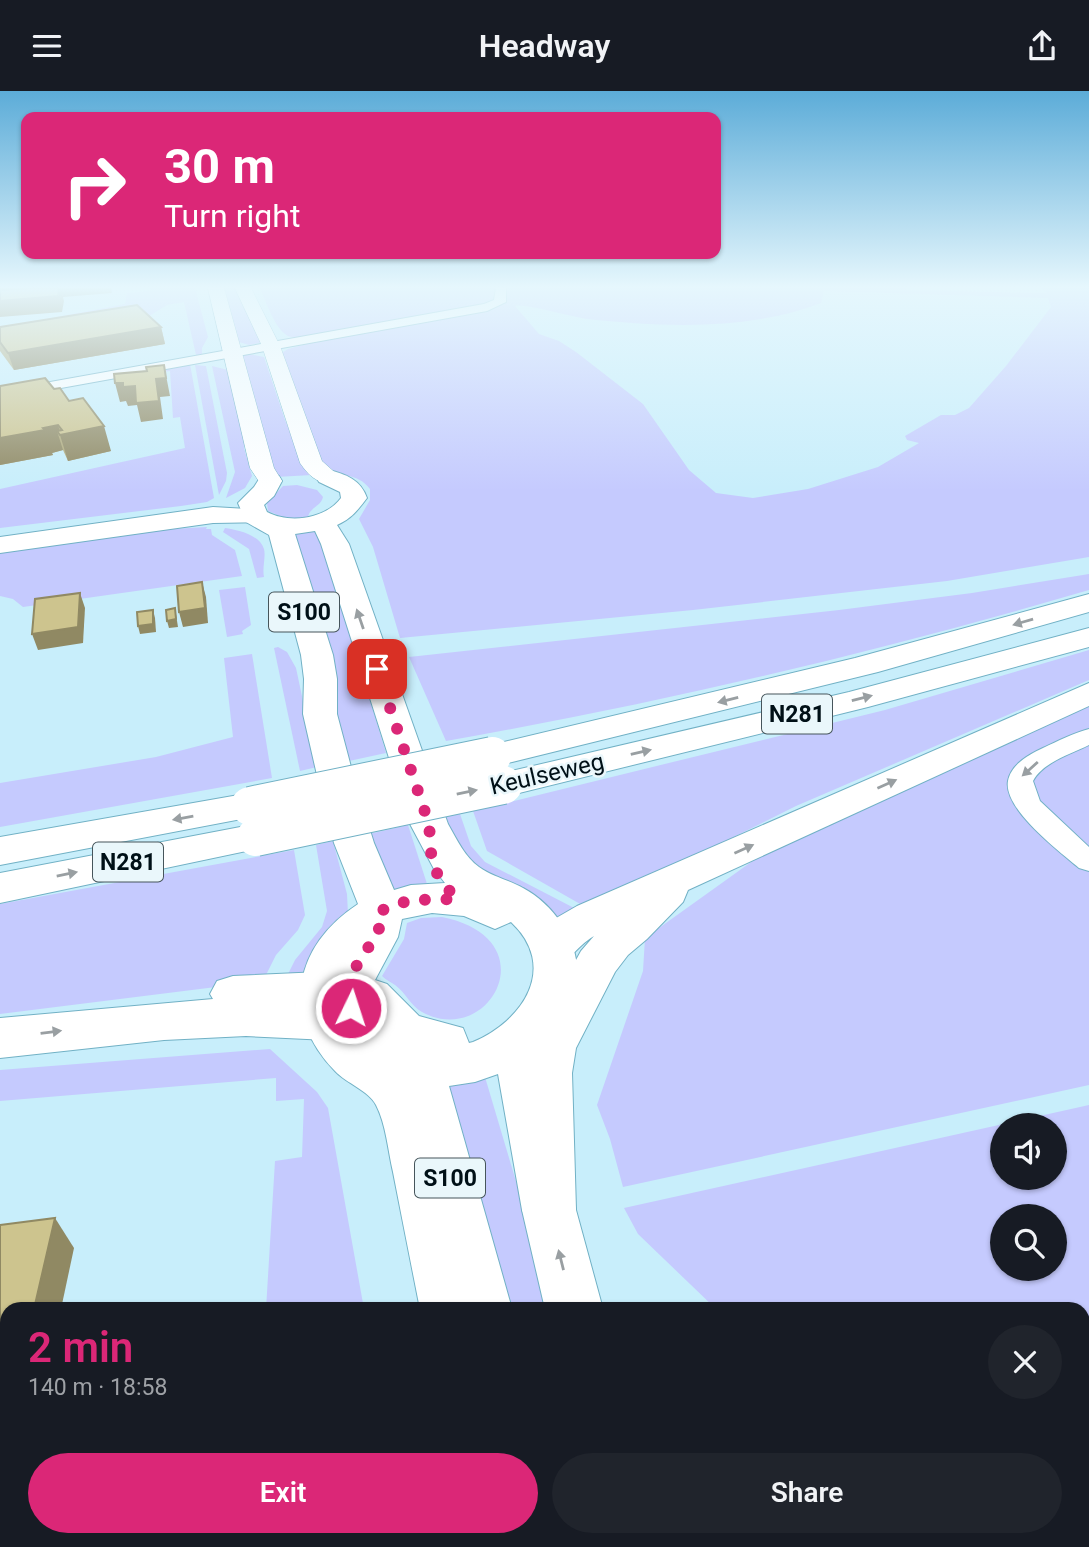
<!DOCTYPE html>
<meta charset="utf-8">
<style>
:root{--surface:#171b24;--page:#20242c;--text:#f1f3f6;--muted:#9ea1a6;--accent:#db2777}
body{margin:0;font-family:Roboto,sans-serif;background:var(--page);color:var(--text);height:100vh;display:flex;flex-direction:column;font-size:26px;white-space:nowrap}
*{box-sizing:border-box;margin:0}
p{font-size:23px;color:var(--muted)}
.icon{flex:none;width:38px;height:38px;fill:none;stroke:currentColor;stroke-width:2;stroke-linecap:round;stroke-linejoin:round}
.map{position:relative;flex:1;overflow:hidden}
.details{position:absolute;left:0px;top:1211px;width:1090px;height:245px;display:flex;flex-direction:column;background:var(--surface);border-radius:21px 21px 0 0;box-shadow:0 2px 5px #0004}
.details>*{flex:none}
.guide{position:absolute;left:21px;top:21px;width:700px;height:147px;border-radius:14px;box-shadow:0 2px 5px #0004;background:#db2777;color:#fff;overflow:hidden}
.controls{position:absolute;left:990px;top:1022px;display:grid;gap:14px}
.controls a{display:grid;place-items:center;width:77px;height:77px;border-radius:50%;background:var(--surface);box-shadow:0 2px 5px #0004;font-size:35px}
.pin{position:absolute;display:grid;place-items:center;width:60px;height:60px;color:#fff;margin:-30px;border-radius:14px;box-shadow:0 4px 10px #0006}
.me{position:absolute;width:77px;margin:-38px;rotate:4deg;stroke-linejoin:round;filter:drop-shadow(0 0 5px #0008)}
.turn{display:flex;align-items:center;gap:24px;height:147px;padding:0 28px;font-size:32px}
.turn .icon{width:91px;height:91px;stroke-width:2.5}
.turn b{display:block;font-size:49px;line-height:60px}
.round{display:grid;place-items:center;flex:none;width:74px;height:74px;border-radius:37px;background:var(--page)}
.head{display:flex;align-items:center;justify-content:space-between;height:119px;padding:0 28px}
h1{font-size:42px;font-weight:600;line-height:52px;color:var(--accent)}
.button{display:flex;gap:14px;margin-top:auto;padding:14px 28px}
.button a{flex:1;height:80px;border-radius:42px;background:var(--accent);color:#fff;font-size:28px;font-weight:600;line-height:80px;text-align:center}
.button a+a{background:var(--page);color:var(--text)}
header{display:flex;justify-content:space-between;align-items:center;height:91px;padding:0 28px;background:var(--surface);font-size:32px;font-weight:600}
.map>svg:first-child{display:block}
.green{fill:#c5cafe;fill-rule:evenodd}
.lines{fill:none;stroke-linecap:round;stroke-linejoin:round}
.street-casing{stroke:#71b1c5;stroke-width:2}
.secondary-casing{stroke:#71b1c5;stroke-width:1}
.primary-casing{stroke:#71b1c5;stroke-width:2}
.highway-casing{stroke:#71b1c5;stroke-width:2}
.street{fill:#fff;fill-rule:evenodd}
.secondary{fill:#fff;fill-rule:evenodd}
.primary{fill:#fff;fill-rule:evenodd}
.highway{fill:#fff;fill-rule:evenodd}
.highway-bridge-casing{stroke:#71b1c5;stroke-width:40;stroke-linecap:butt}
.highway-bridge{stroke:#fff;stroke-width:38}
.wall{fill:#b0a97a}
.shaded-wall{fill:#908963}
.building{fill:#cdc48e;stroke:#908963;stroke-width:2}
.oneway{fill:#999fa2}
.route{stroke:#db2777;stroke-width:12;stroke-dasharray:0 21.6}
.labels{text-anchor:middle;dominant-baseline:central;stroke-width:5;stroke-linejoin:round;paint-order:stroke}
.shield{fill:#eaf7fb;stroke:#46555b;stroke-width:2}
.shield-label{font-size:23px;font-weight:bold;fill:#001017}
.street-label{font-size:24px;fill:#001017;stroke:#eaf7fb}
</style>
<header><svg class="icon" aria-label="menu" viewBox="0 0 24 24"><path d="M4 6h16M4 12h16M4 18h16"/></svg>Headway<svg class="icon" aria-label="share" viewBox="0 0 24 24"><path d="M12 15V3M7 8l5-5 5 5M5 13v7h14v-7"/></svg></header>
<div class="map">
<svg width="1089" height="1456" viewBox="0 0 1089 1456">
<rect width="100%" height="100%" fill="#c8eefb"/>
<g class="green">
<polygon points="150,197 195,197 208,246 202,257 202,263 196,264 184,211 167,214 141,230 0,237 125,213 127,202 150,200"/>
<polygon points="224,197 239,197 263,251 249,254 239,251"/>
<path d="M260,197H499L503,204L491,213L311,247C304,247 295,248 288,245C274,237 266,210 260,197Z"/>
<path d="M504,197H905L907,199L1047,202L1041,197H1089V466L947,490L693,519L400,547L373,456L359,428L370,409V398C357,380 338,388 322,375C312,367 286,281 280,263L288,258L329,247L494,218L507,210ZM824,200L1048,207L1051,216L1006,275L969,317L955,324H941L905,345L907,349L919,352L878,376L808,398L753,407L716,402L689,379L643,313L576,261L559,250L539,243L515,215C523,212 572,226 587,228C664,236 748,240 821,212Z"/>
<polygon points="249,263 264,266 285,329 312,384 276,386 242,265"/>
<polygon points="190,273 214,407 207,411 181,415 0,437 0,398 185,357 180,326 173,327 170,280 140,285 140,282"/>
<polygon points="195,274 206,275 227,382 226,390 219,404"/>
<polygon points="212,275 228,279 246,335 244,357 252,385 245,397 226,407 235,381"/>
<path d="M297,394L317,399L323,406C321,416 309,416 308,427H285L268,420L267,412L283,395Z"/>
<polygon points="207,436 206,438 211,438 212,444 235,459 242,485 23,516 13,508 0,505 0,462 171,438"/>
<path d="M225,437C237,439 259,443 264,458C266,466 262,477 264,486L257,487L249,458L223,441Z"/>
<polygon points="316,437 326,464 386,662 349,670 290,439"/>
<path d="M1089,483V499C878,561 662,612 446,650L409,566L839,519L972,502Z"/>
<polygon points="245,496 251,534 242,540 243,543 227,546 219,499"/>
<polygon points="278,556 287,561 296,577 317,676 300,680 274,557"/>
<polygon points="1089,559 1089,589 796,715 589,818 487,760 473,720 885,619"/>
<polygon points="252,563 272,687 0,736 0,692 156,666 233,646 224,567"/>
<polygon points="1089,611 1089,994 623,1096 610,1048 597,1014 643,880 645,847 754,769"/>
<polygon points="460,723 471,755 485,771 578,819 561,835 463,771 446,726"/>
<polygon points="408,734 428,796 395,807 369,743"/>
<polygon points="333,750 347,803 348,823 316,878 285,889 295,869 322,836 327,820 316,754"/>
<polygon points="294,759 305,824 298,839 276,864 265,886 232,894 0,923 0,813"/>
<path d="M442,826C550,848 489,958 422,921C411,915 405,901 395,894C391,891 386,889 382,885L404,848L407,832L421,827Z"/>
<polygon points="270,958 317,1001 328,1017 364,1218 266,1218 275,1070 302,1066 304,1008 276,1010 276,987 0,1010 0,979"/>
<polygon points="485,986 526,1124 547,1218 495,1218 439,992"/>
<path d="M1089,1014V1456H900L897,1449H1083V1218H716L638,1143L624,1117ZM1055,1034V1087H1003V1034ZM1003,1125H1055V1178H1003Z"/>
<polygon points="18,1449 402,1449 403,1456 17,1456"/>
</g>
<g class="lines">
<g class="street-casing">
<g id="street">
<polygon points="496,197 506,197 506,211 487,220 0,308 0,300 484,213 494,209"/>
<path d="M1089,638V654C1071,663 1043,671 1033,690L1040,710L1089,756V780L1079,777C1060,761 1003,718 1008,690C1011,673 1030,663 1043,657C1058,650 1073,642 1089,638Z"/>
</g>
</g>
<g class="secondary-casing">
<g id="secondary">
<polygon points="208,197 224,197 274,377 282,390 278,395 262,395 250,377"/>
<path d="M235,197H251L280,255L322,370L340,386L336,391C319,395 309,385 300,372L262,255Z"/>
</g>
</g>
<g class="primary-casing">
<g id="primary">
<path d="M328,379C346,383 361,389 367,407C358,419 351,428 337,434L349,453L448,733C457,749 465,766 479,776C493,786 509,789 523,797C555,814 581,853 577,890C574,920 549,940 544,968L576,1119L603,1218H545L522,1119L498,983L475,991L449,995L512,1218H420C411,1173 402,1127 393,1081C388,1060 386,1033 376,1014C369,1000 346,992 335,980C280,924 294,855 358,813L334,752L322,706L303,623L304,588L301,564L269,444L246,431L238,412L254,396L261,385L270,383L279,385L282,390L274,405L264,414L267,421C290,433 325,428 341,407L340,401L319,391L316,386L319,381ZM315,440L321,453L410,733L434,778L445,792L411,794L394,799L374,752L355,691L337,623V588L333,564L295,443ZM432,822L464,825L495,838L511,831C559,876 523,930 473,951L469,952L463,937L419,925L387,893L375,889L398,846L402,828Z"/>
<polygon points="462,1449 570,1449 572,1456 463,1456"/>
<polygon points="596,1449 664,1449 666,1456 598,1456"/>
</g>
</g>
<g class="highway-casing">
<g id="highway">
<polygon points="213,416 264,419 268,425 264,431 213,432 0,462 0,446"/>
<polygon points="1089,503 1089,521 878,581 492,676 479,673 474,665 479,657 855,567"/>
<polygon points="1089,537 1089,556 868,616 503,706 490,702 484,694 490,686 503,682 849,601"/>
<path d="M1089,592V615L688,799L683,811L647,848L628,864L615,881L576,957L572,982L576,1119L568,1137L549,1145L530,1137L522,1119L524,982L529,954L581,860L594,845C569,860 570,880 537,870L530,858L551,830L577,815Z"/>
<polygon points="250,702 263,706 269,715 263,724 0,774 0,746"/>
<polygon points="256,733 270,737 276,746 270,755 0,812 0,782"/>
<polygon points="321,881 337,886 344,899 337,912 333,913 345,917 351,930 345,943 328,949 246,945 164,949 0,967 0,927 213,908 210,903 217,890 233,885"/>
</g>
</g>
<use href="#street" class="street"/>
<use href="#secondary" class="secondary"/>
<use href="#primary" class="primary"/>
<use href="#highway" class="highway"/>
<g class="highway-bridge-casing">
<g id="highway-bridge">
<polyline points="250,715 492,665"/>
<polyline points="256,746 503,694"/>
</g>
</g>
<use href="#highway-bridge" class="highway-bridge"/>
</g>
<g class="wall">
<polygon points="0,236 161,236 165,253 14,279 0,260"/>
<polygon points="0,295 54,298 69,310 111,360 68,370 63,359 52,362 53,364 0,374"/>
<polygon points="753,1449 824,1449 827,1456 755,1456"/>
</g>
<g class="shaded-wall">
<polygon points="0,197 111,197 112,202 63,206 64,210 62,221 0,226"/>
<polygon points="161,236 165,253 14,279 8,262"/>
<polygon points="164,274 170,305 160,306 163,328 141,331 137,314 128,315 126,310 120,311 115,292 156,288"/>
<polygon points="58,334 61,344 104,335 111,360 68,370 60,344 57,340 63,359 52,362 53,364 0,374 0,347"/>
<polygon points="202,491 206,506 208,532 183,536 179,521"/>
<polygon points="80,502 85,517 83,552 38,559 32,543"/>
<polygon points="175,517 178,536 169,537 167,530"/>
<polygon points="153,519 155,527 156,541 140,543 138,535"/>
<polygon points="55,1127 74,1157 61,1218 34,1218"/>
<polygon points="7,1336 7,1449 12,1449 10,1456 0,1456 0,1366"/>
</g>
<g class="building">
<polygon points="27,197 59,197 58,205 0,210 0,199"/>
<polygon points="137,214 161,236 8,262 0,251 0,236"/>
<polygon points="164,274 166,287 156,288 159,310 136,312 135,295 123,296 123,292 115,292 114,283 147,280 146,276"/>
<polygon points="45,287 54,298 60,297 69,310 83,307 104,335 60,344 57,340 62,339 58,334 43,337 45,339 0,347 0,295"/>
<polygon points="202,491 205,517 179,521 177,495"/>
<polygon points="80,502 78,536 32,543 35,508"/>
<polygon points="175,517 176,528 167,530 166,519"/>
<polygon points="153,519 153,533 138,535 137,521"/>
<polygon points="55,1127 34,1218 7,1218 7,1336 0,1366 0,1134"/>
<polygon points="757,1449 824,1449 827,1456 759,1456"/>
</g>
<defs><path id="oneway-solid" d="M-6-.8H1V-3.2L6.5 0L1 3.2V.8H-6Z" transform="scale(1.75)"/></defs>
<g class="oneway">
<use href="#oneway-solid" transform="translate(360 528) rotate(-109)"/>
<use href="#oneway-solid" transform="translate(1023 531) rotate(164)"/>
<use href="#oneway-solid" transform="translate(862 607) rotate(-14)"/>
<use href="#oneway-solid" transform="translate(728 609) rotate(166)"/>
<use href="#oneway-solid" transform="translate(641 661) rotate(-13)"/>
<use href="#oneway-solid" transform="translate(1030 678) rotate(138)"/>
<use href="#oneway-solid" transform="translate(887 693) rotate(-24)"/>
<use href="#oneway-solid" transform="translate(467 701) rotate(-12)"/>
<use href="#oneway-solid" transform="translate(183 727) rotate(170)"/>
<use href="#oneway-solid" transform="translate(744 758) rotate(-24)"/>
<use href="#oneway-solid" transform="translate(67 783) rotate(-11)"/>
<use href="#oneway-solid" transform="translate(51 941) rotate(-7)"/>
<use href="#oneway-solid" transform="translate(561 1169) rotate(-104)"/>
</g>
<linearGradient id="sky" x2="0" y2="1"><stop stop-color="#5cacd8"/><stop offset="0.49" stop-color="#e6f7fd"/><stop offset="1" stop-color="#e6f7fd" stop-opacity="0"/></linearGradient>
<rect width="1089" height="400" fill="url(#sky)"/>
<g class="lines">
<path class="route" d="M351,917C350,902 350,888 357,874C367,854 384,844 380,820L410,809L457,808L445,795L432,774L429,733L377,578"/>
</g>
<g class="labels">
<g class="shield">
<rect x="269" y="501.5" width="70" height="39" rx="5"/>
<rect x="762" y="603.5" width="70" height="39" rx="5"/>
<rect x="93" y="751.5" width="70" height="39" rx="5"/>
<rect x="415" y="1067.5" width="70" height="39" rx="5"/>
</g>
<g class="shield-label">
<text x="304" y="521">S100</text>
<text x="797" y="623">N281</text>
<text x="128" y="771">N281</text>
<text x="450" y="1087">S100</text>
</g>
<g class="street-label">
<text transform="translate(547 683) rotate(-13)">Keulseweg</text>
</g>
</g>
</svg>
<div class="controls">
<a><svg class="icon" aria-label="sound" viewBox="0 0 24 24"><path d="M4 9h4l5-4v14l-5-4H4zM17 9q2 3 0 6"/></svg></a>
<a><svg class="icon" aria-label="search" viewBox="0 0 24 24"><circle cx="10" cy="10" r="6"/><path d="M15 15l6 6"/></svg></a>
</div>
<div class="pin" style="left:377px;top:578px;background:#d93025"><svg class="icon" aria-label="arrive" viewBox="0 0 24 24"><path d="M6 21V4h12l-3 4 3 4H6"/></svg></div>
<svg class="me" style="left:351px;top:917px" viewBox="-20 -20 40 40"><circle r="17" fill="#db2777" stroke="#fff" stroke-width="3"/><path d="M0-11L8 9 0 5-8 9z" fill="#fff"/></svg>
<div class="guide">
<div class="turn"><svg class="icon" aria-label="right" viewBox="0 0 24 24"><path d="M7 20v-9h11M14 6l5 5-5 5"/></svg><div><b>30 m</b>Turn right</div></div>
</div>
<section class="details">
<div class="head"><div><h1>2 min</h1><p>140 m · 18:58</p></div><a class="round"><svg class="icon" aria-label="close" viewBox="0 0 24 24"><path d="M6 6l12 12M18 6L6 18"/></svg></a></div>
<div class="button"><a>Exit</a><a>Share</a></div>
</section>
</div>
